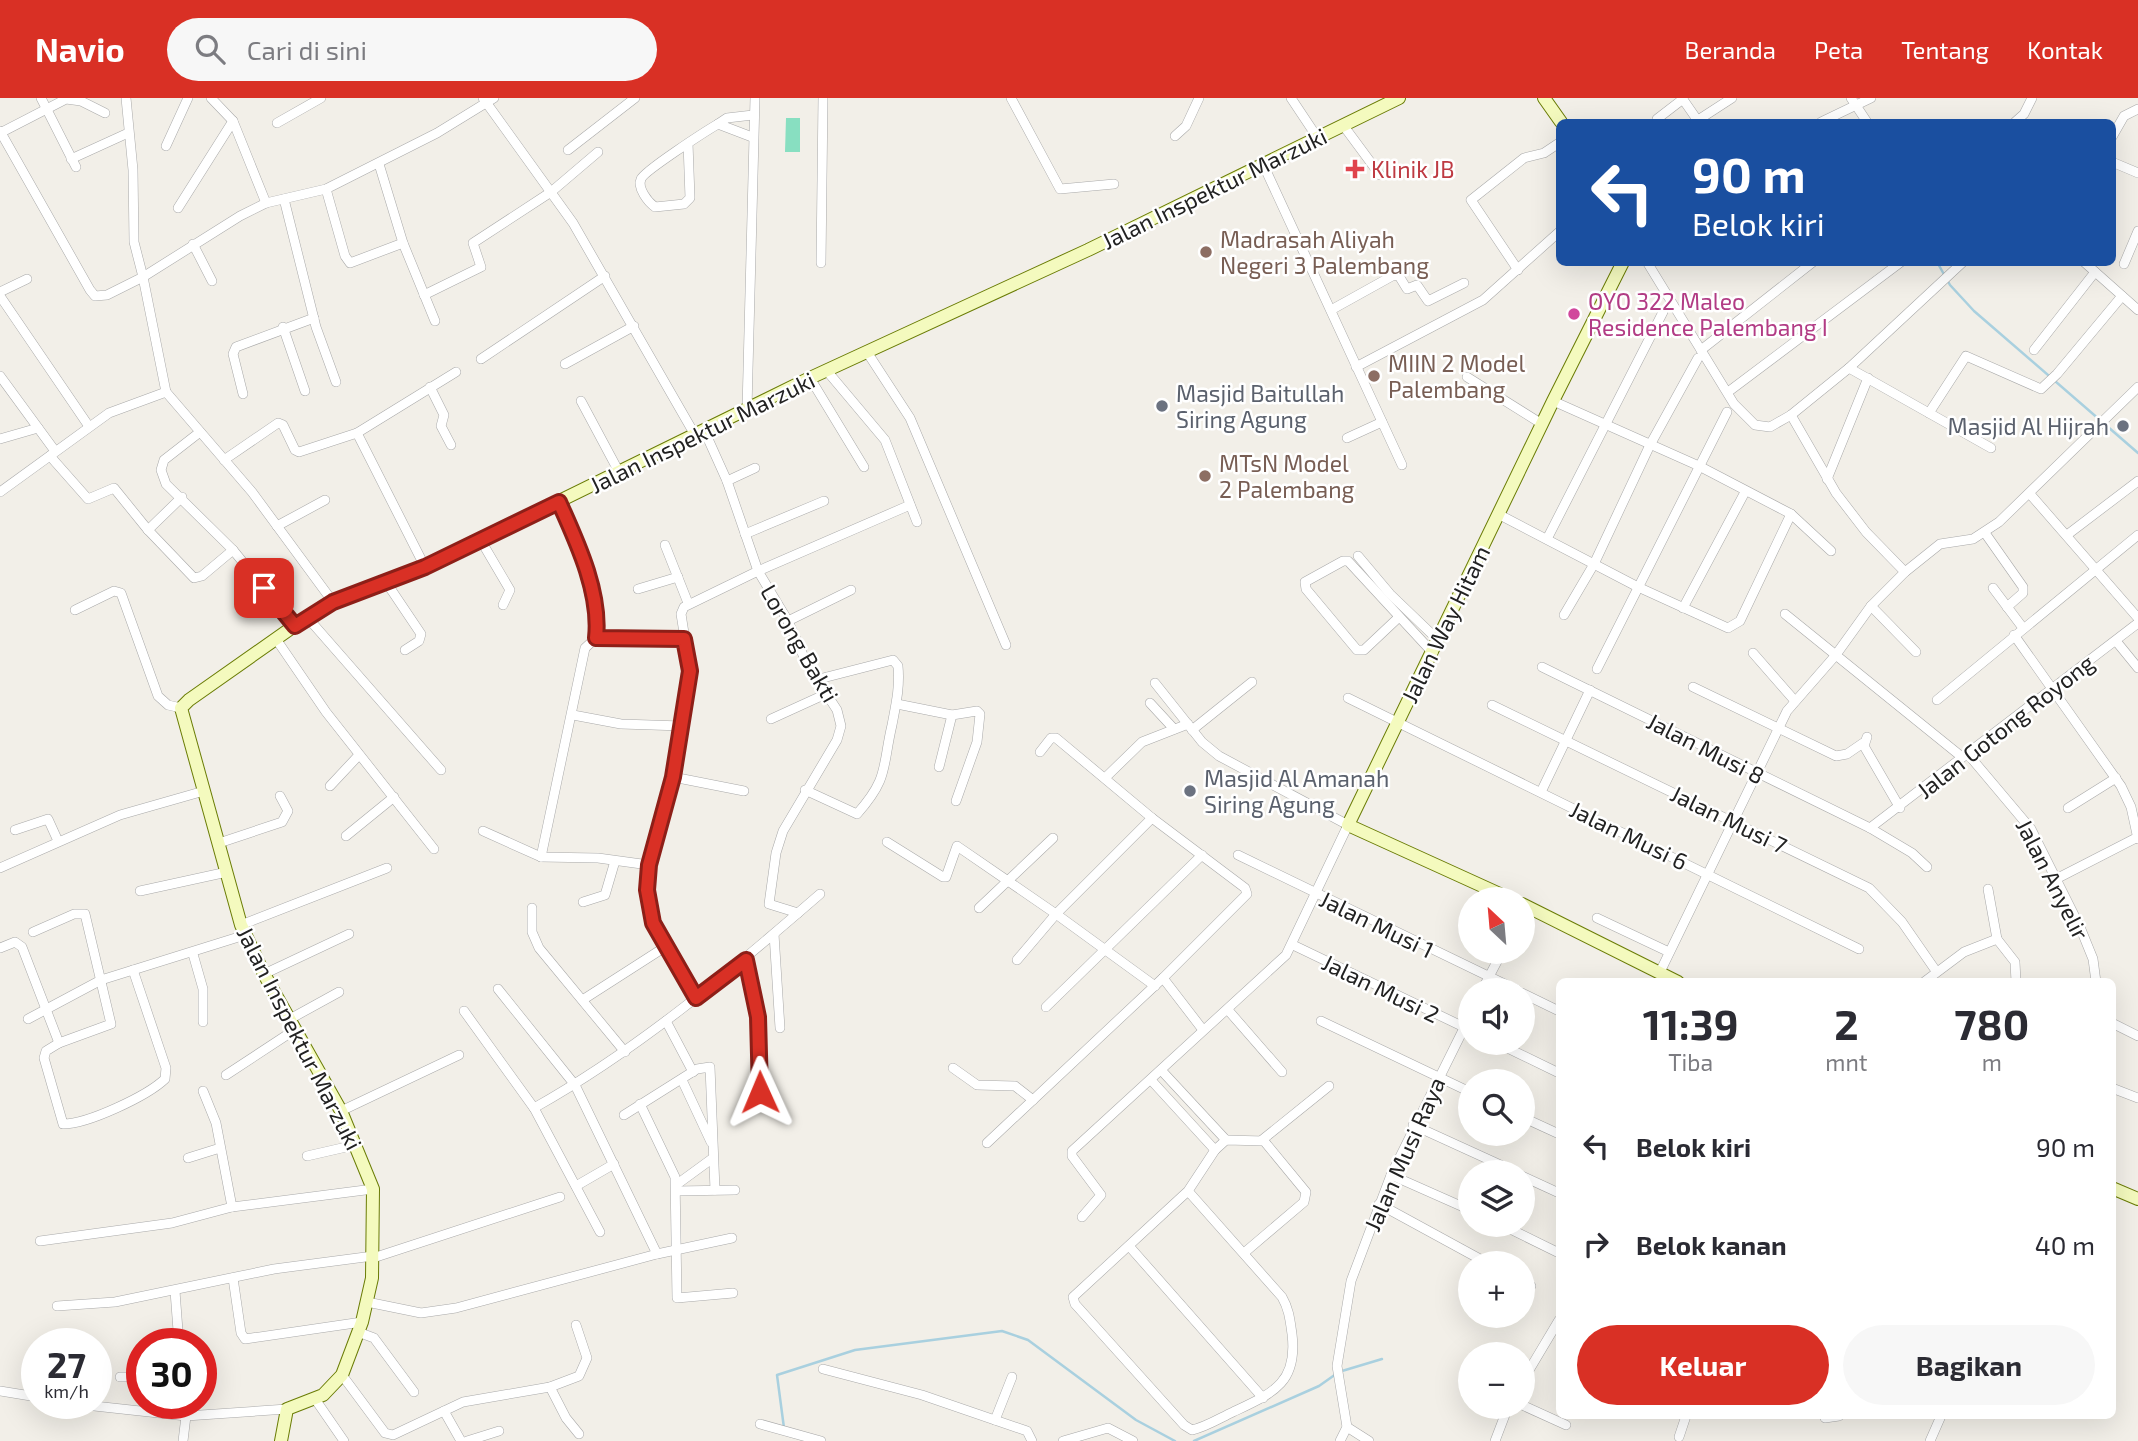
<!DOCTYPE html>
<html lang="id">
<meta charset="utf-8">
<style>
:root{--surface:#fff;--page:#f7f7f7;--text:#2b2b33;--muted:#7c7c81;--accent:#d93025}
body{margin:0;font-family:"Exo 2",sans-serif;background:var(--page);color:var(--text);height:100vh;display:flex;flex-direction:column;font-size:26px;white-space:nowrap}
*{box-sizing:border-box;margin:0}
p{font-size:23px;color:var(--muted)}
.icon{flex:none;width:38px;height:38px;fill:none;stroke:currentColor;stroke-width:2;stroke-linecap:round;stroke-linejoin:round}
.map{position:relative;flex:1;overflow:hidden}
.details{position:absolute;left:1556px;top:880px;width:560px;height:441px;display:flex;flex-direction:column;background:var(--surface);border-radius:10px;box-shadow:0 7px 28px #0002}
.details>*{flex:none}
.hud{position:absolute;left:1556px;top:21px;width:560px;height:147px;border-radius:10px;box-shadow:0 7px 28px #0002;background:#1a4fa0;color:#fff;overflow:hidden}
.needle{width:46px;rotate:334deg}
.tools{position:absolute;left:1458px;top:789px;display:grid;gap:14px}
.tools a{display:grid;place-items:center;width:77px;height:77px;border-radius:50%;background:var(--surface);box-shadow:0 7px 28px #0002;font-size:35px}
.speed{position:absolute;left:21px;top:1230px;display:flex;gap:14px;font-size:35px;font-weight:700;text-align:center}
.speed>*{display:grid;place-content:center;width:91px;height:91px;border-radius:50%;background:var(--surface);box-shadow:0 7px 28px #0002;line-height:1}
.speed small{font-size:18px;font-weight:400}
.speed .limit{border:10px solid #d22;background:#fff;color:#111}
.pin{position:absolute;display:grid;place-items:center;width:60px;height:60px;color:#fff;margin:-30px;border-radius:14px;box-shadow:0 4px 10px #0006}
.me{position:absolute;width:77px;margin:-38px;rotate:359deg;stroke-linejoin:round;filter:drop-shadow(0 0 5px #0008)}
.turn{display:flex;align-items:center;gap:24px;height:147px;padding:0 21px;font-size:32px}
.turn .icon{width:91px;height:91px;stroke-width:2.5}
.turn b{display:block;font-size:49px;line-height:60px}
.eta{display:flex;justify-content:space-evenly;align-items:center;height:119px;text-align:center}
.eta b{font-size:42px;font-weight:700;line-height:49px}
.cta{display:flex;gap:14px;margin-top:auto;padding:14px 21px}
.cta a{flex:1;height:80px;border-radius:42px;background:var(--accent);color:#fff;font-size:28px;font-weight:700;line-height:80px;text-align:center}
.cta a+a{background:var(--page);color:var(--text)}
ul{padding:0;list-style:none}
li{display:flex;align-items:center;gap:21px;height:98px;padding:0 21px}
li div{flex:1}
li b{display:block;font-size:26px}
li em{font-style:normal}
header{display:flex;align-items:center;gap:42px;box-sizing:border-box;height:98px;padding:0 35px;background:var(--accent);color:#fff}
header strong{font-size:33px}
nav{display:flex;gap:38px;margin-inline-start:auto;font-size:24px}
.search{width:490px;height:63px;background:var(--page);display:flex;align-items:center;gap:18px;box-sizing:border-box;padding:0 24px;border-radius:38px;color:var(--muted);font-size:26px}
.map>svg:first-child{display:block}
.pitch{fill:#88dfc1}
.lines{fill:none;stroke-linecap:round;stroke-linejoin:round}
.stream{stroke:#a9d0df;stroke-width:2.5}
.street-casing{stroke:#a9a9a9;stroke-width:10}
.secondary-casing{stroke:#6a7c05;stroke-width:14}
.street{stroke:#fff;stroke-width:9}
.secondary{stroke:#f4fabe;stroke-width:12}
.route-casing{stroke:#8d1f18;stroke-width:18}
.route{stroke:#d93025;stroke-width:12}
.health-dot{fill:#e0444e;stroke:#fff;stroke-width:2.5}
.education-dot{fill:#8d6e63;stroke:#fff;stroke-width:2.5}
.hotel-dot{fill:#d1479c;stroke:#fff;stroke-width:2.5}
.worship-dot{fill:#6b7280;stroke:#fff;stroke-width:2.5}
.labels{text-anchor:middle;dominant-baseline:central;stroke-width:5;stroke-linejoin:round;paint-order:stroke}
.health-label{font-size:23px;fill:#be3a42;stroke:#fff;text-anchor:start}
.street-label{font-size:23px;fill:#222;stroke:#fff}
.education-label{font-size:23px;fill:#785e54;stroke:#fff;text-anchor:start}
.hotel-label{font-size:23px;fill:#b23c85;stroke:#fff;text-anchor:start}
.worship-label{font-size:23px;fill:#5b616d;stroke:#fff;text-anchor:start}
</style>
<header>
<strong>Navio</strong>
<div class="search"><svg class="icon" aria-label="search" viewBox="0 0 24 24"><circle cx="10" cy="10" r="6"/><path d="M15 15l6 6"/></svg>Cari di sini</div>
<nav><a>Beranda</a><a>Peta</a><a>Tentang</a><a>Kontak</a></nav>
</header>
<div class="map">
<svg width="2138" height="1343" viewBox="0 0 2138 1343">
<rect width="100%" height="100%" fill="#f2efe8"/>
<polygon class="pitch" points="786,20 800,20 800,54 785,54"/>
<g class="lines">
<g class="stream">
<polyline points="1937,164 1950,187 1974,213 2138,355"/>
<polyline points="1342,1273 1382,1261"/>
<polyline points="784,1330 777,1277 855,1252 1002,1233 1028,1242 1136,1322 1175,1343"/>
<polyline points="1194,1343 1319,1288 1336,1276"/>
</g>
<g class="street-casing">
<g id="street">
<polyline points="41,0 76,69"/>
<polyline points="211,0 233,23 266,105"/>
<polyline points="483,0 573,125 695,337"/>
<polyline points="1011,0 1060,91 1114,86"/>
<polyline points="1291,0 1317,39"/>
<polyline points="1682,0 1698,23"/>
<polyline points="1851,0 1867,24"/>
<polyline points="1657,21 1683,1"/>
<polyline points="1695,24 1732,0"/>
<polyline points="1821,24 1871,0"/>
<polyline points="2015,24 2024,16 2032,0"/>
<polyline points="277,25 321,0"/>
<polyline points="718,26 727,20 753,17"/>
<polyline points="1343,27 1380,77"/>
<polyline points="0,33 90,192 95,198 107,197 143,179 134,144 133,72 126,0"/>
<polyline points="0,35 66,1 81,3 105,15"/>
<polyline points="1175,38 1186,28 1199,0"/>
<polyline points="2112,39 2124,18 2138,11"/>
<path d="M688,45L690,100L684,106L655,109C648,104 637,90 641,81C644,73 706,33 718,26L752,39"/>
<polyline points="166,48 188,0"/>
<polyline points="568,52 635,0"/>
<polyline points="71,61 128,35"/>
<polyline points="2112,64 2138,75"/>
<polyline points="379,66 403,145 435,223"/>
<polyline points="1263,66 1402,367"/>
<polyline points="326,91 345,158 350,165 403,145"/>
<polyline points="284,101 316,229 336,284"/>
<polyline points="178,110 233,23"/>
<polyline points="193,146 212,183"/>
<polyline points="1647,164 1734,306 1755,327 1770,329 1791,317 1849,270 1963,164"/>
<polyline points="2084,164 2138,212"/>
<polyline points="821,165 823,0"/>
<polyline points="2124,166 2138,133"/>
<polyline points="1518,172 1471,102 1524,60 1544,55 1559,45"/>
<polyline points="0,194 27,181"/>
<polyline points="424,197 481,169 473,145 551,94 598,54"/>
<polyline points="0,198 88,327"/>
<polyline points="1331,212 1394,177 1399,178 1407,191 1417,187 1428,203 1464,185"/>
<polyline points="283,229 305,293"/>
<polyline points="1701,252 1813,164"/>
<polyline points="2034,252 2095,174"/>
<polyline points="867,254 910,320 1006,547"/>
<polyline points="481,261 605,178"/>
<polyline points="565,266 634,228"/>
<polyline points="1356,269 1483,202 1559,134"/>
<polyline points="1849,270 1991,350"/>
<polyline points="827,273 885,342 917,424"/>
<polyline points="0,278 55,353"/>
<polyline points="1467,279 1542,326"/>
<polyline points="810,280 864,369"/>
<polyline points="430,289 444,317 441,328 451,347"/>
<polyline points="166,294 143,179 240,118 266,105 326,91 437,35 494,0"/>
<polyline points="1728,294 1901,164"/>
<polyline points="243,296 233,256 236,249 314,220"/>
<polyline points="581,303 619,374"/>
<polyline points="1553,303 1699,368 1791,416 1831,453"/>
<polyline points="747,311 755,0"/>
<polyline points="1929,315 1966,258 2041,291 2057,276 2122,198"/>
<polyline points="1791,317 1836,395 1866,434 1905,474"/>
<polyline points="704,332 727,383 758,473 788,523 807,566 837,612 841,628 837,642 783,733 776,755 769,806 798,815"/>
<polyline points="200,334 164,362 161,372 166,386 233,452 295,528"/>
<polyline points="1347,340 1382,324"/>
<polyline points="0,341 38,330"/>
<polyline points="50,358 88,401 114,390 148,432 194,480 202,478 233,452"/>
<polyline points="224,362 278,325 283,327 295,352 299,354 357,335"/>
<polyline points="1827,381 1868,280"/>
<polyline points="727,383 755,370"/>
<polyline points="0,394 109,315 166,294 252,394 333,504"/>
<polyline points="2030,396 2138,520"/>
<polyline points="1498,416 1638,489 1728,530 1740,523 1791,416"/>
<polyline points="277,428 325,402"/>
<polyline points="148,432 182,399"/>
<polyline points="1985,435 2023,489 2023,495 2007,509"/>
<polyline points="745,436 824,403"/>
<polyline points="2067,437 2138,383"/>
<polyline points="480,441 510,492 503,507"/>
<polyline points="1547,441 1663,214"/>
<polyline points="665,447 688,505"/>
<polyline points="1358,458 1390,496 1439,543"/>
<polyline points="425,469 357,335 456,274"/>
<polyline points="386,484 421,536 419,543 405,552"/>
<polyline points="1993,490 2023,530"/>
<polyline points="638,491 678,479"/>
<polyline points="1871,508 1916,554"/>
<polyline points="1683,510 1745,394"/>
<polyline points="75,512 114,493 121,495 158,598 168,607 181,610"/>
<polyline points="1785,516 1962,659"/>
<polyline points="1564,517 1594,466 1650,347 1698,260"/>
<polyline points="307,519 441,672"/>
<polyline points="1398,520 1364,552 1357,552 1306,491 1305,484 1343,463 1348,463 1433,555"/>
<polyline points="788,523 851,492"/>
<polyline points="2014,537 2121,688 2131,709 2138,741"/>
<polyline points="596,540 684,541"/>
<polyline points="276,541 326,614 434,751"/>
<polyline points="2116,543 2138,570"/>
<polyline points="1753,555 1795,603"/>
<polyline points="1542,569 1870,730 1912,755 1927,769"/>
<polyline points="1597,571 1727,314"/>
<polyline points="1693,589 1836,658 1847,656 1863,645"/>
<polyline points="1348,600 1859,851"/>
<polyline points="1937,602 2138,437"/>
<polyline points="1150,605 1174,631"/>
<polyline points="897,606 952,617 977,613 980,616 977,644 956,703"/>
<polyline points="1492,607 1869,790 1902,824 1936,873"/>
<polyline points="573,617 621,626 682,628"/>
<polyline points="771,621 828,595"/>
<polyline points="1192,632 1252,584"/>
<polyline points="1867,639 1864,648 1900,710"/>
<polyline points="1967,655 2031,731 2080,829 2093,861 2096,884"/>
<polyline points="939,669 952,617"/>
<polyline points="673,679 744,693"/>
<polyline points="1105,680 1142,644 1188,626"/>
<polyline points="330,688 359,657"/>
<path d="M805,692L857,716C889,680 882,670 892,627C896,606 900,589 898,568L893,562L819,581"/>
<polyline points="1541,694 1590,592"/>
<polyline points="2068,710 2116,680"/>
<polyline points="1152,720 1056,816 1155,888"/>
<polyline points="1870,730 2138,525"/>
<polyline points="15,732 48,721 58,743"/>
<polyline points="483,733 541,759 598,760 649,767"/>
<polyline points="346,738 394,699"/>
<polyline points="887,744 943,779 946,779 957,748 1056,816 1017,862"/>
<polyline points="219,745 282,724 288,713 280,698"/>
<polyline points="1238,757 1517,892"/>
<polyline points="541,759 585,550 596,540 597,528 577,444 559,404"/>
<polyline points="0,770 120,717 204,693"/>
<polyline points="2056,781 2138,739"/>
<polyline points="1988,791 1997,841"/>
<polyline points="140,793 227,774"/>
<polyline points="583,804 605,797 615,763"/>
<polyline points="532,810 532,834 539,850 625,954"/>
<polyline points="979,810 1053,740"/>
<polyline points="1597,820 1669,854"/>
<polyline points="241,827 387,770"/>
<polyline points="774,836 780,930"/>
<polyline points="1293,847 1470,932"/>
<polyline points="0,850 15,844 22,849 59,945 111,926 85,816 74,816 33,834"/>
<polyline points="193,856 203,891 203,924"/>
<polyline points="746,862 758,919 760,994"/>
<polyline points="1660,874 1787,613 1835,558 1871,508 1905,474 1940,446 1973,441 1999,424 2138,289"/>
<polyline points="264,876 349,836"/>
<polyline points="1163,880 1203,932"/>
<polyline points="1924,884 1964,854 1997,841 2015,864 2016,884"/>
<polyline points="498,891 575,987 657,1156"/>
<polyline points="1482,892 1502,854"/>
<polyline points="1522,895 1559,913"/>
<polyline points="696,900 653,825 647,792 649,767 673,679 690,573 681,516 684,509 758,473 910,407"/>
<polyline points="584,901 665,849"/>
<polyline points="1046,909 1202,757"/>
<polyline points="1228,912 1282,974"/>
<polyline points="464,913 534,1010 600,1134"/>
<polyline points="28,921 101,882 245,837"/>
<polyline points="290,921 339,894"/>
<polyline points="666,923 693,974"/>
<polyline points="1321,923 1470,994"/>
<polyline points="2112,925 2138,938"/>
<path d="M59,945L46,953L44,960L63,1026C88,1026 147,998 165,981L166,970L133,872"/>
<polyline points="1497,945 1559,975"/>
<polyline points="953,970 977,987 1015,988 1033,1002"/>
<polyline points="1161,972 1226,1042"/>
<polyline points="226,977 296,931"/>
<polyline points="682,982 711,1044"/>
<polyline points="1151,982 1215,1052"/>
<polyline points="2112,990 2138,1000"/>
<polyline points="203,993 216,1025 232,1109"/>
<polyline points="640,1006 675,1079 677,1200 733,1195"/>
<path d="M534,1010C639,951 730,874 820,796"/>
<polyline points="341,1013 459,957"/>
<polyline points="624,1017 697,971 710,969 715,1092"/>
<polyline points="1522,1019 1559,1036"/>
<polyline points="1413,1027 1516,1074"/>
<polyline points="1262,1042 1329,988"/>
<polyline points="987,1045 1163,880 1247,796 1245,790 1152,720 1056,640 1051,640 1040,654"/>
<polyline points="307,1058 355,1047"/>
<polyline points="188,1060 220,1050"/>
<polyline points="1391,1077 1470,1112"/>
<polyline points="1522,1078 1559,1095"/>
<polyline points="676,1087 713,1060"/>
<polyline points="576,1088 614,1066"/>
<polyline points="676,1093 735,1092"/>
<path d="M1188,1093L1282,1199C1289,1211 1290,1222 1292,1236C1298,1285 1273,1295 1233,1314C1220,1320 1206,1329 1192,1332L1184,1327L1075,1206L1073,1199L1188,1093L1215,1052L1226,1042L1264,1043L1306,1094L1304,1104L1244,1155"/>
<polyline points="1379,1106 1489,1166"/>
<polyline points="1082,1119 1101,1097 1072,1058 1072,1053 1286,857 1348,727 1219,658 1202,644 1155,585"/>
<polyline points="1502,1127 1559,1155"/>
<polyline points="40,1143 172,1125 232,1109 373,1091"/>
<polyline points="1129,1148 1263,1300"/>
<polyline points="373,1160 560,1099"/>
<polyline points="233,1180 241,1235 245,1241 362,1224"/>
<polyline points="1522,1184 1531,1188"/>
<polyline points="175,1193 179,1246"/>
<polyline points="367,1204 421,1215 456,1210 657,1156 732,1140"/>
<polyline points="57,1208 115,1204 274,1171 373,1158"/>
<polyline points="358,1234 374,1240 414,1294"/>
<polyline points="823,1271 922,1297 1027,1333 1032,1343"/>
<polyline points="342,1277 385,1335 393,1337 463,1304 550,1289 579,1278 587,1260 576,1227"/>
<polyline points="120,1279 142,1279"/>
<polyline points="1522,1284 1559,1222"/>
<polyline points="550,1289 566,1320 579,1336"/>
<polyline points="0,1293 37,1299"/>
<polyline points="315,1301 344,1343"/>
<polyline points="76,1306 186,1318 287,1311"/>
<polyline points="1522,1307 1566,1327"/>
<polyline points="444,1313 461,1343"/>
<polyline points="1825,1320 1839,1318"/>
<polyline points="995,1322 1012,1279"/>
<polyline points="760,1326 821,1343"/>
<polyline points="1347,1329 1369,1343"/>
<polyline points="1679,1339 1686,1318"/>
<polyline points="183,1343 186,1318"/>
<polyline points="467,1343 499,1333"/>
<polyline points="1063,1343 1108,1330 1133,1343"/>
<polyline points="1340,1343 1347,1329 1337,1268 1351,1183 1391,1077 1470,918"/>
<polyline points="1495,1343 1508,1309"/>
<polyline points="1930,1343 1941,1318"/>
</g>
</g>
<g class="secondary-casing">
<g id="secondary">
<polyline points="1544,0 1561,24"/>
<polyline points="1513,802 1348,727 1553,303 1623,164"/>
<polyline points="1522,806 1678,884"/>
<polyline points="2112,1090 2138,1101"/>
<polyline points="281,1343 287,1311 323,1297 342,1277 362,1224 372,1180 373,1091 341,1013 264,876 241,827 181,610 189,602 307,519 333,504 425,469 810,280 1088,152 1399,0"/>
</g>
</g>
<use href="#street" class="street"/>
<use href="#secondary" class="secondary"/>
</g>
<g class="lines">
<g class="route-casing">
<path id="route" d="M264,490L295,528L333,504L425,469L559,404C577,444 601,495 596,540L684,541L690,573L673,679L649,767L647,792L653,825L696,900L746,862L758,919L760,994"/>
</g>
<use href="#route" class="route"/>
</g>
<path class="health-dot" d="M1351.5 60.5h7v7h7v7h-7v7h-7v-7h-7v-7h7z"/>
<g class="education-dot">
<circle cx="1206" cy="154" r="7"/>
<circle cx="1374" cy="278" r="7"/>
<circle cx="1205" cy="378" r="7"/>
</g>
<circle class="hotel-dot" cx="1574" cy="216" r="7"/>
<g class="worship-dot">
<circle cx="1162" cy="308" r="7"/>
<circle cx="2123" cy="328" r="7"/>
<circle cx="1190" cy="693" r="7"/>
</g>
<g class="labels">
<g class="health-label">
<text x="1371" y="71">Klinik JB</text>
</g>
<g class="street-label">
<text transform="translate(1214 90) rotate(-26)">Jalan Inspektur Marzuki</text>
<text transform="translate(702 334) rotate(-26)">Jalan Inspektur Marzuki</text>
<text transform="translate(1445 526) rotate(-64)">Jalan Way Hitam</text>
<text transform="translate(800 545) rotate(60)">Lorong Bakti</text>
<text transform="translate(2005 628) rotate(-38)">Jalan Gotong Royong</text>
<text transform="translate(1706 650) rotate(27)">Jalan Musi 8</text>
<text transform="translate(1729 721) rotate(26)">Jalan Musi 7</text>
<text transform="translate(1629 737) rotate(26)">Jalan Musi 6</text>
<text transform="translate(2053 781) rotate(63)">Jalan Anyelir</text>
<text transform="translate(1377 826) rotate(26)">Jalan Musi 1</text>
<text transform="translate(1381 890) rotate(26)">Jalan Musi 2</text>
<text transform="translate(300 940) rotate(63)">Jalan Inspektur Marzuki</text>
<text transform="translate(1404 1056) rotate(-66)">Jalan Musi Raya</text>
</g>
<g class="education-label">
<text x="1220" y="141">Madrasah Aliyah<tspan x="1220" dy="26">Negeri 3 Palembang</tspan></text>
<text x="1388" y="265">MIIN 2 Model<tspan x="1388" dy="26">Palembang</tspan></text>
<text x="1219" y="365">MTsN Model<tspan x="1219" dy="26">2 Palembang</tspan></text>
</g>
<g class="hotel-label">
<text x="1588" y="203">OYO 322 Maleo<tspan x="1588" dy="26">Residence Palembang I</tspan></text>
</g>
<g class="worship-label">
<text x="1176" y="295">Masjid Baitullah<tspan x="1176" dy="26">Siring Agung</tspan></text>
<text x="2109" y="328" text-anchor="end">Masjid Al Hijrah</text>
<text x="1204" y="680">Masjid Al Amanah<tspan x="1204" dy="26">Siring Agung</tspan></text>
</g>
</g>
</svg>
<div class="tools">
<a><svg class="needle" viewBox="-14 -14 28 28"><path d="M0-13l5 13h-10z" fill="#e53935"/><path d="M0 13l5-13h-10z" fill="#7c7c81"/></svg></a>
<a><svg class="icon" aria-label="sound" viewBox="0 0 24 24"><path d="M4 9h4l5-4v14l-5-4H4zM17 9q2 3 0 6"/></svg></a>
<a><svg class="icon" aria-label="search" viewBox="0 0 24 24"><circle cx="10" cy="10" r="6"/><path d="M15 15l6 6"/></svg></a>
<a><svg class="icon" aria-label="layers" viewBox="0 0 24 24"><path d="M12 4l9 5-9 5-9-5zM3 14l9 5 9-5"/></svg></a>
<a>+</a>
<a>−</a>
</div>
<div class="speed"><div>27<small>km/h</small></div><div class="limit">30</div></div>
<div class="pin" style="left:264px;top:490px;background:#d93025"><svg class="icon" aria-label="arrive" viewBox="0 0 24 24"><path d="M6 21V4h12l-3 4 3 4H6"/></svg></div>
<svg class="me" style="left:760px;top:994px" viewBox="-20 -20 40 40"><path d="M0-17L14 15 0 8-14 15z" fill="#d93025" stroke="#fff" stroke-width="4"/></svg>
<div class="hud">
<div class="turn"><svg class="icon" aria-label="left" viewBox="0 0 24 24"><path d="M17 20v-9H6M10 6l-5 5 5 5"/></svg><div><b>90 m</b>Belok kiri</div></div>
</div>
<section class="details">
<div class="eta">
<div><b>11:39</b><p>Tiba</p></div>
<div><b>2</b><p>mnt</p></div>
<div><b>780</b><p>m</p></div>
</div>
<ul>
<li><svg class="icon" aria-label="left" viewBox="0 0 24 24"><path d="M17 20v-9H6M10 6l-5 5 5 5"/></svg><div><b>Belok kiri</b></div><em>90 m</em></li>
<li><svg class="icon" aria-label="right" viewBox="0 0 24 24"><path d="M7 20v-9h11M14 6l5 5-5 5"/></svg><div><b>Belok kanan</b></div><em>40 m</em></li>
</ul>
<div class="cta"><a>Keluar</a><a>Bagikan</a></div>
</section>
</div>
